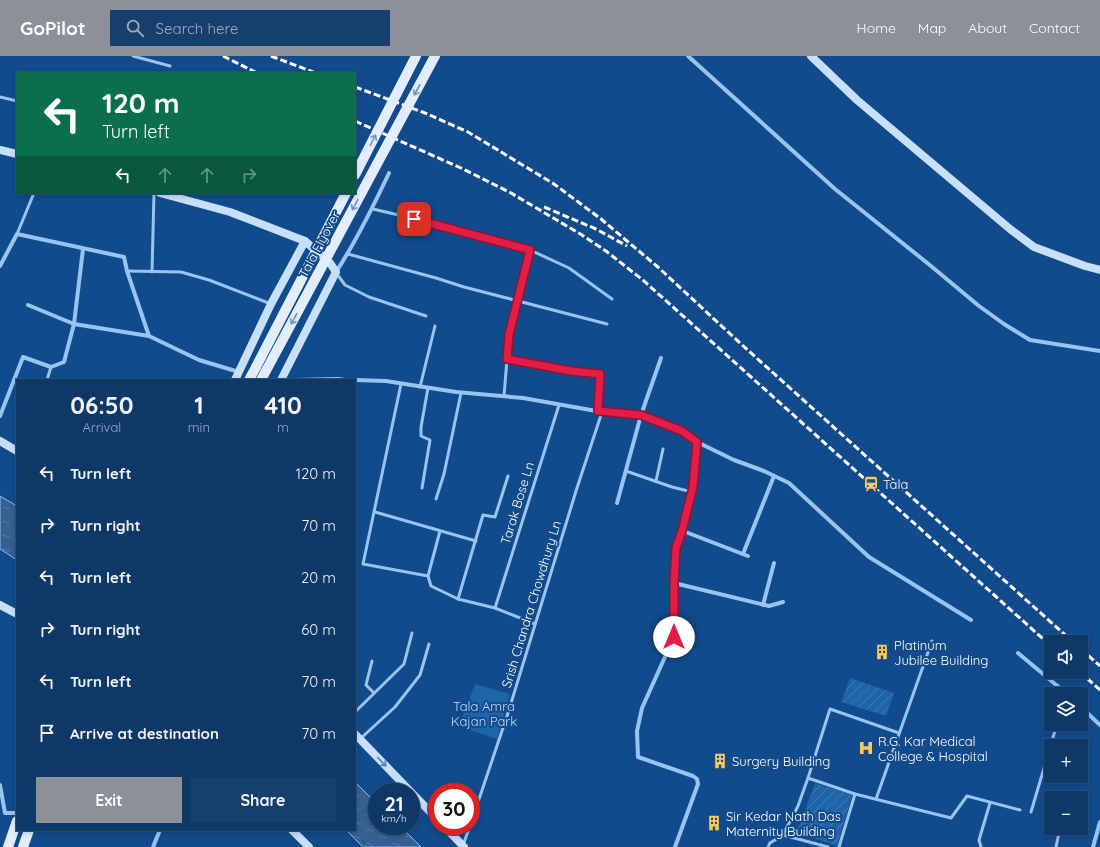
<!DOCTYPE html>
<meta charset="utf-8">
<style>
:root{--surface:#0d3868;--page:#163f6e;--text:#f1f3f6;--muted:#9aacc0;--line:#2d527c;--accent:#8c9099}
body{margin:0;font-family:Quicksand,sans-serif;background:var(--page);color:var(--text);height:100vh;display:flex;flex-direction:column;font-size:15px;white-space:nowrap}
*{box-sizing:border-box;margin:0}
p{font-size:13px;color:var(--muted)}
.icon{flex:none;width:22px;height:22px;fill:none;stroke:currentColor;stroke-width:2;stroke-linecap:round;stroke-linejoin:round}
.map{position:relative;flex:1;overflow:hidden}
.panel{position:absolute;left:16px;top:323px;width:340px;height:452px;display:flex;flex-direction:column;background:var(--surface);border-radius:0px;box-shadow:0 2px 6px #0003,0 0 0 1px var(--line)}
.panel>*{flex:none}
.banner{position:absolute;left:16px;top:16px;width:340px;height:122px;border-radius:0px;box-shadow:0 2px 6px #0003,0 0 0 1px var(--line);background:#0b6e4f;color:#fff;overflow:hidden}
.tools{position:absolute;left:1044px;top:579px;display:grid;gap:8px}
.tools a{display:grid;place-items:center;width:44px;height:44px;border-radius:0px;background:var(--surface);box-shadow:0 2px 6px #0003,0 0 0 1px var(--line);font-size:20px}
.speed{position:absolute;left:368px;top:727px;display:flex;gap:8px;font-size:20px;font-weight:700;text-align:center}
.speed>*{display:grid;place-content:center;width:52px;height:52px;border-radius:50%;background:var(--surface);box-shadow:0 2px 6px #0003,0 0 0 1px var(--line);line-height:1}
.speed small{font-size:10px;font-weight:400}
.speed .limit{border:6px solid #d22;background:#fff;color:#111}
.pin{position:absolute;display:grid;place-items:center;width:34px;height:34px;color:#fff;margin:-17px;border-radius:8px;box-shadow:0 2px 6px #0006}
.me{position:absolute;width:44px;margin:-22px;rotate:0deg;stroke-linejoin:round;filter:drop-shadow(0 0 3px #0008)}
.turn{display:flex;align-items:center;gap:14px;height:84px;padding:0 20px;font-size:18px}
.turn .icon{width:52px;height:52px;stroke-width:2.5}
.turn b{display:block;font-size:28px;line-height:34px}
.lanes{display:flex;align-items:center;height:38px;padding:0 20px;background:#0003;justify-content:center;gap:20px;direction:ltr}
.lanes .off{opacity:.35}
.eta{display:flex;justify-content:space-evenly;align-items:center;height:68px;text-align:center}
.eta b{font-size:24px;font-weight:700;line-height:28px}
.primary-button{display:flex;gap:8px;margin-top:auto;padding:8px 20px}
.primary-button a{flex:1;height:46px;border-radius:0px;background:var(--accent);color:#fff;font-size:16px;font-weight:700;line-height:46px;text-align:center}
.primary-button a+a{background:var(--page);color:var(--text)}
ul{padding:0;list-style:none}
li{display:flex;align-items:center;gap:12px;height:52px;padding:0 20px}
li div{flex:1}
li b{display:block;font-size:15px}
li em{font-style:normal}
header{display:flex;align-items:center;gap:24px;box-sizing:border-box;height:56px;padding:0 20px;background:var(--accent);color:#fff}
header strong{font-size:19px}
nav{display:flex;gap:22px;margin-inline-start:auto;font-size:14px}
.search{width:280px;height:36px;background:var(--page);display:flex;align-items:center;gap:10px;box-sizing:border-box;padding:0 14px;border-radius:0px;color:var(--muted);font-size:15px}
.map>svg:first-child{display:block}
.green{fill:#1f63a9}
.garden{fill:url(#garden-furrows)}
.water{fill:url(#water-ripples);stroke:#89bff5}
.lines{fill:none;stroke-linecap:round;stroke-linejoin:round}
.lane{stroke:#97c4f2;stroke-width:3}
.street{stroke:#97c4f2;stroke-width:4}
.secondary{stroke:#c6dffc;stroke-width:8}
.primary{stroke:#e2eeff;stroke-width:10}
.rail{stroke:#fff;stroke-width:3;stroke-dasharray:7 3;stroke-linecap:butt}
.primary-bridge{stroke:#e2eeff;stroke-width:10}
.oneway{stroke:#6f94bf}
.oneway2{stroke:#5986b8}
.route-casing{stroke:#92132f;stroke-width:10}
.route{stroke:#e11d48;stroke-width:7}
.labels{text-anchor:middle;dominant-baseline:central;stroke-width:4;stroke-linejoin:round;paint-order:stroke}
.street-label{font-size:13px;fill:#fff;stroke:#114b8b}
.poi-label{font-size:13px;fill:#fff;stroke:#114b8b;text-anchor:start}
.park-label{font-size:13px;fill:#beddfd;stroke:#114b8b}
</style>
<header>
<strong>GoPilot</strong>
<div class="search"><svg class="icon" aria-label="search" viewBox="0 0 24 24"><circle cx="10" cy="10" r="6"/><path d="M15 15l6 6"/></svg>Search here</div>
<nav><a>Home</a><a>Map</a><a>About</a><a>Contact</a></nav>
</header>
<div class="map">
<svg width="1100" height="791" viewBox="0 0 1100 791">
<defs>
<pattern id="garden-furrows" width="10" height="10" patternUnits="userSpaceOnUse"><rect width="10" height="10" fill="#1f63a9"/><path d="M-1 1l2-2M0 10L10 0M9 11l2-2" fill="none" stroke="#417ab6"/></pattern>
<pattern id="water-ripples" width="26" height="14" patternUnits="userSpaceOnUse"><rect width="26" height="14" fill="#356090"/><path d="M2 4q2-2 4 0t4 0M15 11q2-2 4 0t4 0" fill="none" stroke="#5378a1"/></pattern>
</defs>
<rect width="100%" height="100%" fill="#114b8b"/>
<polygon class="green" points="475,628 510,638 497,683 459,670"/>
<g class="garden">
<polygon points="850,622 894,637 886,660 841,646"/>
<polygon points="815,727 852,739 837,790 797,776"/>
</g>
<g class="water">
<polygon points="0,440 17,450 17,504 0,493"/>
<polygon points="355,726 377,748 377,770 400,770 421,791 363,791 346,774 355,774"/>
</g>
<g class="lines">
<g class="lane">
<polyline points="133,0 170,10"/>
<polyline points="0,41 17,45"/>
<polyline points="373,153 441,169 530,194"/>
<polyline points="17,178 34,137"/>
<polyline points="348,198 436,222 464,231 607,268"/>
<polyline points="127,215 181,216 209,224 271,248"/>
<polyline points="152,216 154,137"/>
<polyline points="337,218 345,229 369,241 426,260"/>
<polyline points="507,303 571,315 600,318 598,355"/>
<polyline points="47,324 51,311"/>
<polyline points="401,328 363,508 428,520 440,475"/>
<polyline points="420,331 435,270"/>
<polyline points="504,340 509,279 530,194 569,212 612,243"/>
<polyline points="626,415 672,431 692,436"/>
<polyline points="656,425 663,393"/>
<polyline points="422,432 430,384 421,380 421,371 428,332"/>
<polyline points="436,443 444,418 461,337"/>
<polyline points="375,456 476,485"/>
<polyline points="428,520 431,530 458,543 495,552 535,568"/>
<polyline points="458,543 483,459 495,461 508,420"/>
<polyline points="495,552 559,349"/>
<polyline points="372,605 366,629 374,637"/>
<polyline points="355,656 404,608 412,577"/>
<polyline points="360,683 395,651 420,619 429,588"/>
<polyline points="808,722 830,653 899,677"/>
<polyline points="876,743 932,585"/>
<polyline points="1031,756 1057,668"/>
<polyline points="471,767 508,657 576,435 602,356"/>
<polyline points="783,779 798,750 808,722 855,738 951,762 967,740 1020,754"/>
<polyline points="463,789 470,770"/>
<polyline points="768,791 770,787 783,779 828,791"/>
<polyline points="839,791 855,738"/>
<polyline points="981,791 979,784 990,747"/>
<polyline points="1056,791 1060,772"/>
</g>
<g class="street">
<polyline points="688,0 835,133 931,210 979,250 1004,268 1030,284 1100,295"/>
<polyline points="0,210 17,178 124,201 127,215 149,280 199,304 239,316"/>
<path d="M336,216C357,184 373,151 389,117"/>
<polyline points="28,249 74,268 149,280"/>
<polyline points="294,324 338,323 345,324"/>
<polyline points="355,324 386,325 456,336 523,342 602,356 641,359 682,375 697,386 693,431 683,475 676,492 674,527 674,581 642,652 637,675 638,701 693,720 697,723 698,728 675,791"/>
<polyline points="0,360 23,301 51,311 64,306 74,268 83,193"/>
<polyline points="697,386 734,404 764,415 789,427 869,501 971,564"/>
<polyline points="617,447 641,359 661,302"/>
<polyline points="683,475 748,500"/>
<polyline points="743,498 774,420"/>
<polyline points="674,527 769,550 783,546"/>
<polyline points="763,549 774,507"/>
<polyline points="1018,597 1067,638"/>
<polyline points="1081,651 1100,669"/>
<polyline points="0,729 5,757 17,757"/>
<polyline points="153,791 160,774"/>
<polyline points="1093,791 1100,766"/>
</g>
<g class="secondary">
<polyline points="811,0 857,44 1010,173 1034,191 1085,210 1100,214"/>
<polyline points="0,94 17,98"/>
<polyline points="160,137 230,156 305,185 330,207 336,216 281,324"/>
<polyline points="235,324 271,248 305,185"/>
<polyline points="0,385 17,395"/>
<polyline points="0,549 17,558"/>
<polyline points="355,678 437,763"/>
<polyline points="444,770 464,791"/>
<polyline points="292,774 309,791"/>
</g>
<g class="primary">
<polyline points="249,324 256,311"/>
<polyline points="8,791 17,765"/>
<polyline points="23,791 29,774"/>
</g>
<g class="rail">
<polyline points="223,0 257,17"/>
<polyline points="271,0 316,17"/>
<polyline points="355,31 425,57 468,76 554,128 601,163 659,212 741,288 1073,586"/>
<polyline points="355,65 461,112 511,137 582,179 606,195 644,225 1051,590"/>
<polyline points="544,151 596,173 627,190"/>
<polyline points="1081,593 1100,610"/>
<polyline points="1080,616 1100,634"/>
</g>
<g class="primary-bridge">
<polyline points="355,119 416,0"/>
<polyline points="256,311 346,137"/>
<polyline points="261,324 435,0"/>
</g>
</g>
<defs><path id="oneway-shaft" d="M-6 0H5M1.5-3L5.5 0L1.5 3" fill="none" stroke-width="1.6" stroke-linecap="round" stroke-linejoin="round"/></defs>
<g class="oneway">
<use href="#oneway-shaft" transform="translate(417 34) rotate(118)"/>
<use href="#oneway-shaft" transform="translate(373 84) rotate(-63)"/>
<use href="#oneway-shaft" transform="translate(355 149) rotate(118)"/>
<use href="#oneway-shaft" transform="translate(294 263) rotate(118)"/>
</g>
<use class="oneway2" href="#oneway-shaft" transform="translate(382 706) rotate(46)"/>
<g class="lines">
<g class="route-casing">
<polyline id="route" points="414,163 530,194 509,279 507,303 571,315 600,318 598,355 641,359 682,375 697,386 693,431 682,475 676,492 674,527 674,581"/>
</g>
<use href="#route" class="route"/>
</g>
<defs>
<g id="station-bare" transform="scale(1.2)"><path d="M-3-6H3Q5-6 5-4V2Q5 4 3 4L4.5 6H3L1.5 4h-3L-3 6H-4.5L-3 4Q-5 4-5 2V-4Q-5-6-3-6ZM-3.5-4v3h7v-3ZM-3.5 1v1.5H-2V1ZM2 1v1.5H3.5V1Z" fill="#ffc858" stroke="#114b8b" stroke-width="2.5" paint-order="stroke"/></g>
<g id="building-bare" transform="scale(1.2)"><path d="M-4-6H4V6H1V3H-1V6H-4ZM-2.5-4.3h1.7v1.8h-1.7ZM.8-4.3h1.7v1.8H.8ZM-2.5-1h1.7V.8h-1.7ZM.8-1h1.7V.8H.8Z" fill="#ffc858" stroke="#114b8b" stroke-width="2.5" paint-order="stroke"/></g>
<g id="hospital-bare" transform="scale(1.2)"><path d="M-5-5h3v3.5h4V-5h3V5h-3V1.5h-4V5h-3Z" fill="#ffc858" stroke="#114b8b" stroke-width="2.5" paint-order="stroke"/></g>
</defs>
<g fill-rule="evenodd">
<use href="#station-bare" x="871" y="428"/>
<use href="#building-bare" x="882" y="596"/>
<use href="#hospital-bare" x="866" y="692"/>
<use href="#building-bare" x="720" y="705"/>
<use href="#building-bare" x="714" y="767"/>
</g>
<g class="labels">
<g class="street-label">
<text transform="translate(319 188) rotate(-62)">Tala Flyover</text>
<text transform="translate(517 447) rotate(-73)">Tarak Bose Ln</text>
<text transform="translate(531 548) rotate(-73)">Srish Chandra Chowdhury Ln</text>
</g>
<g class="poi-label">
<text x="883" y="428">Tala</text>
<text x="894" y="589">Platinum<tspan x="894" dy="15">Jubilee Building</tspan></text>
<text x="878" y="685">R.G. Kar Medical<tspan x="878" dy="15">College &amp; Hospital</tspan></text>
<text x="732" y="705">Surgery Building</text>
<text x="726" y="760">Sir Kedar Nath Das<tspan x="726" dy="15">Maternity Building</tspan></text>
</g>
<g class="park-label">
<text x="484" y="650">Tala Amra<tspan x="484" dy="15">Kajan Park</tspan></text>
</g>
</g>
</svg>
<div class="tools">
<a><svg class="icon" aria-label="sound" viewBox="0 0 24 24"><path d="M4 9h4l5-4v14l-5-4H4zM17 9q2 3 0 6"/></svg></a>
<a><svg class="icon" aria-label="layers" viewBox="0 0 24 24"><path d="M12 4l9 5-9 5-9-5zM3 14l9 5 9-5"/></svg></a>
<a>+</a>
<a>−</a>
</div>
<div class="speed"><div>21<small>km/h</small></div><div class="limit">30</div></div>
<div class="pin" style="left:414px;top:163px;background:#d93025"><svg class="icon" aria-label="arrive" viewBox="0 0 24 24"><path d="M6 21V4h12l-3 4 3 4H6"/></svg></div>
<svg class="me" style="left:674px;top:581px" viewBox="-20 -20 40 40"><circle r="19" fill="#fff"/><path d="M0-13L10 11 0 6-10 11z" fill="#e11d48"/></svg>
<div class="banner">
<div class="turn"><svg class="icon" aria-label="left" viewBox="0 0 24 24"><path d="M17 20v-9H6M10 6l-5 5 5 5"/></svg><div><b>120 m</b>Turn left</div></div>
<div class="lanes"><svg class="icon" aria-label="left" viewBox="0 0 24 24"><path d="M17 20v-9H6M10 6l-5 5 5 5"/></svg><svg class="icon off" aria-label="ahead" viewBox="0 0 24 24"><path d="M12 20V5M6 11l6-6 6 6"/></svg><svg class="icon off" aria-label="ahead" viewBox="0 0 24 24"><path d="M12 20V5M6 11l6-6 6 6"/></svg><svg class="icon off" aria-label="right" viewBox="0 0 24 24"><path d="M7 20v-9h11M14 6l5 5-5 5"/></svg></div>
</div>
<section class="panel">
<div class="eta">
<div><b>06:50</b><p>Arrival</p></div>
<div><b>1</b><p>min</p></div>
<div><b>410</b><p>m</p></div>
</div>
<ul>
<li><svg class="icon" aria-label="left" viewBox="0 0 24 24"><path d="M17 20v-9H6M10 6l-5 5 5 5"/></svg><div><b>Turn left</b></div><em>120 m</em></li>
<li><svg class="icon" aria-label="right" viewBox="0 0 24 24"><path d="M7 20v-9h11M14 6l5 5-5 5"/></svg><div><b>Turn right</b></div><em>70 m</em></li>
<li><svg class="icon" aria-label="left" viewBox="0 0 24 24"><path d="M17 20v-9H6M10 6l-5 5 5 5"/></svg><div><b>Turn left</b></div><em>20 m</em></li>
<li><svg class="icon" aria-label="right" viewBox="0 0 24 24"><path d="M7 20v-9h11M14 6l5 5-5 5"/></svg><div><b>Turn right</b></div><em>60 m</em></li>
<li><svg class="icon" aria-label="left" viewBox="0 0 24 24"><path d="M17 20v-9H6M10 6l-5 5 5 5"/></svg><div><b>Turn left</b></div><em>70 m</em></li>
<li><svg class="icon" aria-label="arrive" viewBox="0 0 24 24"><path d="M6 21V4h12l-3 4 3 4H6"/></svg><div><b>Arrive at destination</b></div><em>70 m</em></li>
</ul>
<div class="primary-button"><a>Exit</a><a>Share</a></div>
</section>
</div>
